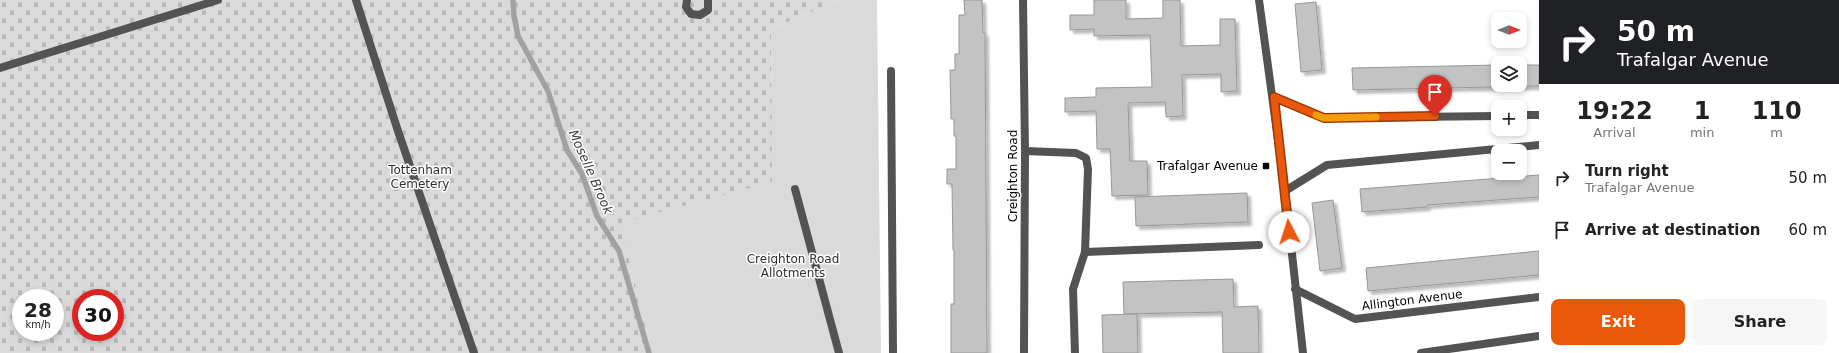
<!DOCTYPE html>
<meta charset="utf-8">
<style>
:root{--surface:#fff;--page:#f6f6f6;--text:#222;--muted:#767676;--accent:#ea580c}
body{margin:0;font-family:"DejaVu Sans",sans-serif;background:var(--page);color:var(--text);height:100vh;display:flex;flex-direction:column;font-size:15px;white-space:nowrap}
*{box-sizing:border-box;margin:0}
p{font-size:13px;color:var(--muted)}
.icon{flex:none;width:22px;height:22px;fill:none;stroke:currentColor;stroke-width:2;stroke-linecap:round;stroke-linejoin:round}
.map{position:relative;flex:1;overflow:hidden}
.drawer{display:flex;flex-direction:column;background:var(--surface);width:300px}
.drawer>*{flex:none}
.hud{background:#202124;color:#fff;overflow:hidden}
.needle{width:26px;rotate:90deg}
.buttons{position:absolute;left:1491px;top:12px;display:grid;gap:8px}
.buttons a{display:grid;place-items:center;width:36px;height:36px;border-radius:8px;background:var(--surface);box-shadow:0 2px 6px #0003;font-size:20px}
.speed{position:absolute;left:12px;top:289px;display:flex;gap:8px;font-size:20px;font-weight:700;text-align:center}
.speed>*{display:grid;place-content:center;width:52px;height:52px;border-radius:50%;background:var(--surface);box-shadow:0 2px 6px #0003;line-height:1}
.speed small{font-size:10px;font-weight:400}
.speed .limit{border:6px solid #d22;background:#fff;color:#111}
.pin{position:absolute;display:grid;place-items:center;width:34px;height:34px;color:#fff;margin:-41px -17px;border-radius:50% 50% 50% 0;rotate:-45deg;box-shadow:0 0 4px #0007}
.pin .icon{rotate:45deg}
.me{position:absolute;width:44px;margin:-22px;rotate:355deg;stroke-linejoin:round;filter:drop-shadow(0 0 3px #0008)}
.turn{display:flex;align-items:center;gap:14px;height:84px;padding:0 12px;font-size:18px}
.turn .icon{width:52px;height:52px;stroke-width:2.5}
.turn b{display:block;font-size:28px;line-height:34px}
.eta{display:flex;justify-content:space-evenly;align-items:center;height:68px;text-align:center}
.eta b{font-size:24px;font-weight:600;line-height:28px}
.button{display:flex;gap:8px;margin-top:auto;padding:8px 12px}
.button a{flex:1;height:46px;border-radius:8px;background:var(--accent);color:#fff;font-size:16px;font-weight:600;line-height:46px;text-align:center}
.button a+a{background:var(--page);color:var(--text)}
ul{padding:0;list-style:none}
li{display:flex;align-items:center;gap:12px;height:52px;padding:0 12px}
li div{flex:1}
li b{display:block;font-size:15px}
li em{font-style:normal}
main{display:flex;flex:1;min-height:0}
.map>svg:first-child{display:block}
.cemetery{fill:url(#cemetery-stones);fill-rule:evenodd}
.garden{fill:#dadada}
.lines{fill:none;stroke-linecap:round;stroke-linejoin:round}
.stream{stroke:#a1a1a1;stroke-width:5.5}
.building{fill:#c3c3c3;stroke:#979797;filter:url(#shadow)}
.service{stroke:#535353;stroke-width:8}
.minor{stroke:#535353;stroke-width:8}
.tertiary{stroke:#535353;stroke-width:8}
.route-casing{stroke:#983908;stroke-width:10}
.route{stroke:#ea580c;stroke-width:7}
.slow{stroke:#f59e0b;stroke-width:7}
.poi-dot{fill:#000;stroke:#fff;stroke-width:1.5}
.labels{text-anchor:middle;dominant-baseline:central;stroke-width:3;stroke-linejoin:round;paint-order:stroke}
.poi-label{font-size:12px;fill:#000;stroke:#fff;text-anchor:end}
.park-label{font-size:12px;fill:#313131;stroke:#fff}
.street-label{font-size:12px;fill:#000;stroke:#fff}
.water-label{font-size:13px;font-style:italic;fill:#424242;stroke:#fff}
</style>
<main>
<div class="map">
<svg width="1539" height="353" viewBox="0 0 1539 353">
<defs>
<pattern id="cemetery-stones" width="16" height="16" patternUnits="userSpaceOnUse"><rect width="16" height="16" fill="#dadada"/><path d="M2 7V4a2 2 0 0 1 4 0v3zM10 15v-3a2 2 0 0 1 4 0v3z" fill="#b9b9b9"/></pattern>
<filter id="shadow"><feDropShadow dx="3.5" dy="3.5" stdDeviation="1" flood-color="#0004"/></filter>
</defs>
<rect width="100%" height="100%" fill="#fff"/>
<path class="cemetery" d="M0,0H839L771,29L773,182L621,223L652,353H0ZM21,298H55V332H21ZM81,298H115V332H81Z"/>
<polygon class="garden" points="839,0 877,0 881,353 652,353 620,223 772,182 771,29"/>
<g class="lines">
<polyline class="stream" points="513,0 514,16 518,36 548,91 567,150 582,174 597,216 619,251 649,353"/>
</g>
<g class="building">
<polygon points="964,0 982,0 983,33 985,33 987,353 951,353 951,304 954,304 954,250 953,250 952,184 947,184 947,169 956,169 956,136 954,136 954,119 951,119 950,70 955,70 955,54 959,54 959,15 965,15"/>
<polygon points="1094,0 1126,0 1126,19 1163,18 1163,0 1180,0 1181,46 1220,45 1220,19 1235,19 1237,91 1221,92 1221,74 1182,75 1183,116 1166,117 1165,102 1128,103 1130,161 1147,161 1148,195 1112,196 1110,149 1097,149 1096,111 1065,112 1065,98 1096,97 1096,88 1152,87 1150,35 1094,36 1094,29 1070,30 1070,15 1094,15"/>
<polygon points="1316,2 1322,70 1301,72 1295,4"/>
<polygon points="1498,65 1498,85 1520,85 1520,65 1539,65 1539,86 1353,90 1352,68"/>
<polygon points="1539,175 1539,197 1427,205 1427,207 1362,212 1360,189"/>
<polygon points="1247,193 1248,222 1136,226 1135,197"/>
<polygon points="1333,200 1342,268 1320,271 1312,203"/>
<polygon points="1539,251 1539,275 1368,291 1366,268"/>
<polygon points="1233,279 1234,307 1258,306 1259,353 1223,353 1222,312 1124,314 1123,282"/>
<polygon points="1137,314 1138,353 1103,353 1102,315"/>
</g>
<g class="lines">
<g class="service">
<polyline points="356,0 397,128 474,353"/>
<polyline points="687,0 686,7 691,14 700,15 708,10 708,0"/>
<polyline points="0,68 218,0"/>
<polyline points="891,71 893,353"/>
<polyline points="1025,151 1076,153 1086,158 1088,169 1085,252 1073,289 1075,353"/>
<polyline points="795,189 839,353"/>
<polyline points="1085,252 1259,245"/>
</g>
<g class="minor">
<polyline points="1259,0 1285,191 1303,353"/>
<polyline points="1274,97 1324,118 1498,116"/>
<polyline points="1520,115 1539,115"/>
<polyline points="1285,191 1327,165 1539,145"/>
<polyline points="1295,289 1355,319 1539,297"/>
<polyline points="1421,353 1539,336"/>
</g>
<polyline class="tertiary" points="1023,0 1025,151 1024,353"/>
</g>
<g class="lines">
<g class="route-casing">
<polyline id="route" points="1289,232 1274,97 1324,118 1435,116"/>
</g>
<use href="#route" class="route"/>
<polyline class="slow" points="1316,115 1324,118 1376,117"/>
</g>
<rect class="poi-dot" x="1262" y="162" width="8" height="8" rx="2"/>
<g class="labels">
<g class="poi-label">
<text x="1258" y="166">Trafalgar Avenue</text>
</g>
<g class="park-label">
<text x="420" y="170">Tottenham<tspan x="420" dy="14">Cemetery</tspan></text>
<text x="793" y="259">Creighton Road<tspan x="793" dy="14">Allotments</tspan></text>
</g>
<g class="street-label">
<text transform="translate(1013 176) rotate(-90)">Creighton Road</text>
<text transform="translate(1412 300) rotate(-7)">Allington Avenue</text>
</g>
<g class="water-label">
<text transform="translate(591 172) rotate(66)">Moselle Brook</text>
</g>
</g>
</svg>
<div class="buttons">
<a><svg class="needle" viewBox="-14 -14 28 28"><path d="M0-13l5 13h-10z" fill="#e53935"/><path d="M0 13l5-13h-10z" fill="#767676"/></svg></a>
<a><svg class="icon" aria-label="layers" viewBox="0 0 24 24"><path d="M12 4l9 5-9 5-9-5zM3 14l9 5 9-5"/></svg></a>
<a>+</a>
<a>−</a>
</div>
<div class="speed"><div>28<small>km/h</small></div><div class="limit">30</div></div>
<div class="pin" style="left:1435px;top:116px;background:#d93025"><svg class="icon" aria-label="arrive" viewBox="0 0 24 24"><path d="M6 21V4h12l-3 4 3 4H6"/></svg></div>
<svg class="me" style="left:1289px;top:232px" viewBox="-20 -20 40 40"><circle r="19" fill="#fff"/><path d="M0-13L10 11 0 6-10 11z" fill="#ea580c"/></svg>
</div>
<section class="drawer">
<div class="hud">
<div class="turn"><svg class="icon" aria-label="right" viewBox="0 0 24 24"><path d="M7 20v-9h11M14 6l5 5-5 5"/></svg><div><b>50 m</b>Trafalgar Avenue</div></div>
</div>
<div class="eta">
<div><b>19:22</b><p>Arrival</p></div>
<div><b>1</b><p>min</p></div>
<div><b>110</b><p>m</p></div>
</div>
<ul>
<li><svg class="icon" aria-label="right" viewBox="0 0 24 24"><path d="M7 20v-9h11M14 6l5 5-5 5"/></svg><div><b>Turn right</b><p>Trafalgar Avenue</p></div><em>50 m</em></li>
<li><svg class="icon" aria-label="arrive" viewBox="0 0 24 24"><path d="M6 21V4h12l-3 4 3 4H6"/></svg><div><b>Arrive at destination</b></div><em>60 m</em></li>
</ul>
<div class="button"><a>Exit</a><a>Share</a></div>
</section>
</main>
